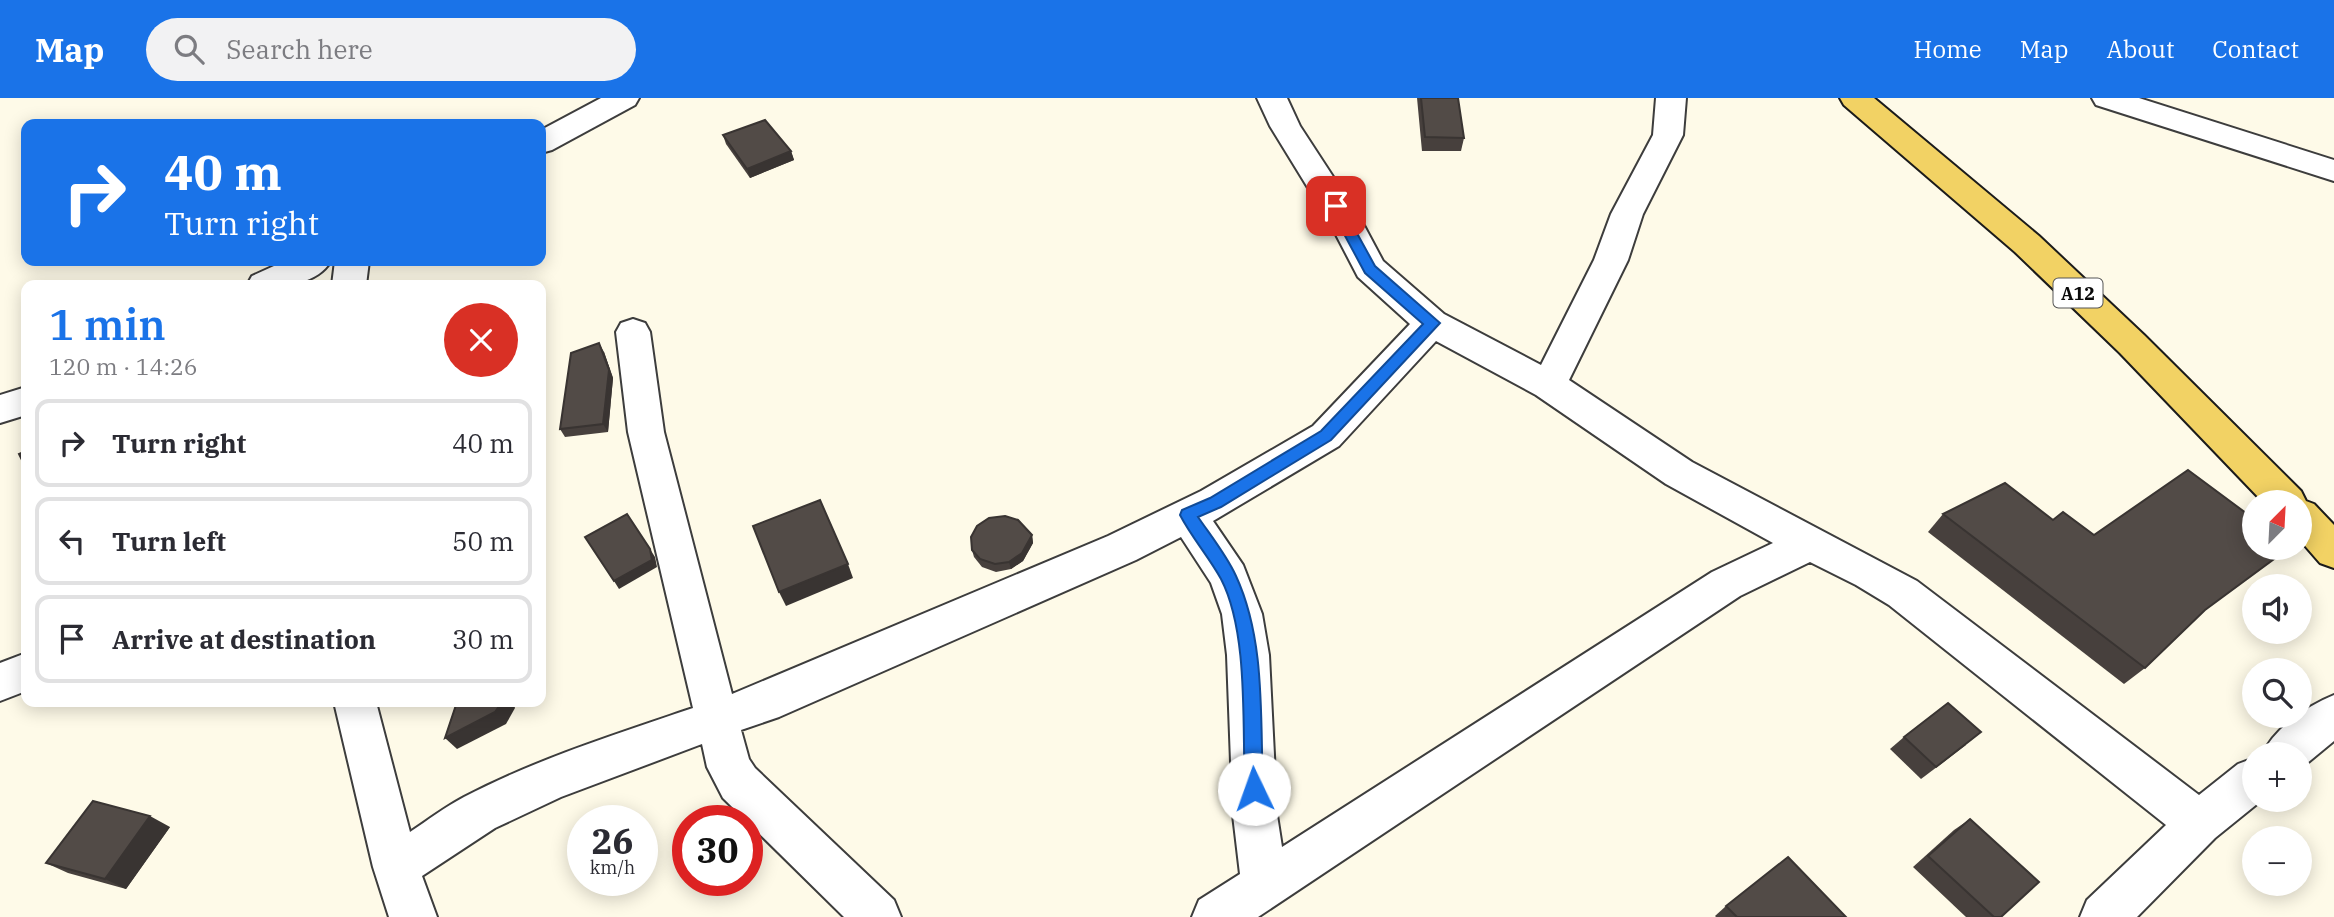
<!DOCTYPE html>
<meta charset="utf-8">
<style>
:root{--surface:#fff;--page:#f2f2f3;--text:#2b2b33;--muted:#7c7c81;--line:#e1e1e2;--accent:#1a73e8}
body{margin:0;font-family:"IBM Plex Serif",serif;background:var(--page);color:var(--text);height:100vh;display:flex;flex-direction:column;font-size:26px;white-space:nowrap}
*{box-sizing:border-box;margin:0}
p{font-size:23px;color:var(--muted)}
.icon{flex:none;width:38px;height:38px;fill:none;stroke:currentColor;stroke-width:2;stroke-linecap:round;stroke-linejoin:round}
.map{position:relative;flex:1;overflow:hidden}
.sheet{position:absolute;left:21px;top:182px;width:525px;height:427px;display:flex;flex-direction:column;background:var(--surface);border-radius:14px;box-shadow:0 4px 18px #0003}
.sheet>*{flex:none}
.guide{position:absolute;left:21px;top:21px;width:525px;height:147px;border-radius:14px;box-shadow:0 4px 18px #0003;background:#1a73e8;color:#fff;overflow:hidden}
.needle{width:46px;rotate:24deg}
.fabs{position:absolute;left:2242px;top:392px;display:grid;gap:14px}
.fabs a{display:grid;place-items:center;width:70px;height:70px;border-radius:50%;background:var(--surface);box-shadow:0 4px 18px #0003;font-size:35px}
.speed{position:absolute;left:567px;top:707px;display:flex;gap:14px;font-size:35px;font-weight:700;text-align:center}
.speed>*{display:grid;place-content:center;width:91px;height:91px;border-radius:50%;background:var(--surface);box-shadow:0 4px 18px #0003;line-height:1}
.speed small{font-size:18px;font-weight:400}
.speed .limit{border:10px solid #d22;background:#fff;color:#111}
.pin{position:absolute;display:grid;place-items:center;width:60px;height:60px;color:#fff;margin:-30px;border-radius:14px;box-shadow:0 4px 10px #0006}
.me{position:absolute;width:77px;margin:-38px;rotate:357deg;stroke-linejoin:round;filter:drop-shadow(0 0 5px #0008)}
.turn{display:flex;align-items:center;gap:24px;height:147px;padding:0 28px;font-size:32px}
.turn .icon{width:91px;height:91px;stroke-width:2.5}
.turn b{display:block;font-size:49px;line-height:60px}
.round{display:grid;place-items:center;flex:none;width:74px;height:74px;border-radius:37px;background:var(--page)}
.head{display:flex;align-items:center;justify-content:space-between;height:119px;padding:0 28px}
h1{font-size:42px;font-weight:600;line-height:52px;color:var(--accent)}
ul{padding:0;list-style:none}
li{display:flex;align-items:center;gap:21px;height:88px;margin:0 14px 10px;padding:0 14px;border:4px solid var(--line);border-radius:14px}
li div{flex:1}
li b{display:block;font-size:26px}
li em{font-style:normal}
header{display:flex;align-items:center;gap:42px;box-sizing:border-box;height:98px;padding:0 35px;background:var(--accent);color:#fff}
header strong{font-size:33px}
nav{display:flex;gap:38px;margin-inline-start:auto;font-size:24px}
.search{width:490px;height:63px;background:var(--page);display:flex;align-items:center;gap:18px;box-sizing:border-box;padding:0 24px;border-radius:38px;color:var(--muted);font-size:26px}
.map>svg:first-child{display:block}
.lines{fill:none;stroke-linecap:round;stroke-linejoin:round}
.minor-casing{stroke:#3d3d3d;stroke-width:4}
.primary-casing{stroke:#1b1b1b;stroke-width:4}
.minor{fill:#fff;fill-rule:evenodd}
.primary{fill:#f2d264;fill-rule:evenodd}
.wall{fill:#47403d}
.shaded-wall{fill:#393432}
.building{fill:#524b47;stroke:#393432;stroke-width:2}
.route{fill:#1a73e8;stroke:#114b97;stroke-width:2}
.labels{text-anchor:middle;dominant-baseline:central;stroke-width:7;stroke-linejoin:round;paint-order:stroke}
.shield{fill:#fff;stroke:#545454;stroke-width:2}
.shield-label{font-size:18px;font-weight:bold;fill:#0a0a0a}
</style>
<header>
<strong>Map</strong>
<div class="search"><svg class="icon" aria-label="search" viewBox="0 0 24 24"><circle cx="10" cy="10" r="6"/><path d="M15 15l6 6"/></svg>Search here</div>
<nav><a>Home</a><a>Map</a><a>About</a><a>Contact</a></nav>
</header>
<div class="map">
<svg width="2334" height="819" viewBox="0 0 2334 819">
<rect width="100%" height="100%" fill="#fefae8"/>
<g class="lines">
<g class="minor-casing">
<g id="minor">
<polygon points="601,0 639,0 635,7 552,52 541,55 541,32"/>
<path d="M1257,0H1287L1300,28L1360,120L1383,163L1444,216L1541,267L1594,162L1611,116L1653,37L1656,0H1686L1683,37L1643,116L1628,162L1569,282L1692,364L1917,483L2199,697L2238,666L2254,660V702H2262L2215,740L2137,819H2080L2087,802L2166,727L1889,507L1856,487L1810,464L1740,498L1258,819H1192L1199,802L1240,776L1233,717L1227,557L1222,516L1211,485L1181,439L1136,462L779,619L741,632L749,661L755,670L894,802L901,819H844L723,700L707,669L702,646L561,699L495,730L422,778L437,819H389L373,769L334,604H376L410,734C428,722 445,709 464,699C537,661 616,636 693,610L628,334L616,234L621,225L633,221L645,225L650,234L664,334L732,596L1108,438L1201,393L1313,328L1410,226L1358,179L1332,129L1270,28ZM1436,243L1536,297L1666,386L1773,445L1712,474L1282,749L1277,717L1269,557L1262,516L1243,467L1213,423L1339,348Z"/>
<polygon points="2092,0 2139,0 2334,62 2334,83 2096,7"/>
<path d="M285,163H331C314,191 275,187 247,187L252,178Z"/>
<polygon points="335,163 369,163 366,187 332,187"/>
<polygon points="26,289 26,317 0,325 0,297"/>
<polygon points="26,555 26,593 0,603 0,565"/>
<path d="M2334,597V643L2300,671V656H2263C2273,631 2309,607 2334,597Z"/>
</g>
</g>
<g class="primary-casing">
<polygon id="primary" points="1840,0 1874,0 2039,138 2144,237 2301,393 2306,403 2314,406 2334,427 2334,470 2320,465 2300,442 2300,404 2263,404 2120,255 2015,154 1844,7"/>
</g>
<use href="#minor" class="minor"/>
<use href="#primary" class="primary"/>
</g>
<g class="wall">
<polygon points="1417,0 1458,0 1464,40 1461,53 1422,53"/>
<polygon points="723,37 791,53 794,62 750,80 726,46"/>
<polygon points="604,254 613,280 608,334 565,339 560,331"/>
<polygon points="1943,416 2053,422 2203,514 2145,570 2124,586 1928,434"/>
<polygon points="1032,437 1033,445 1023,463 1011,471 996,474 982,469 974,459 972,452"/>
<polygon points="1904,639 1966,647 1921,681 1890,651"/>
<polygon points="1970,721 2001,819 1966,819 1913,769 1954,732"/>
<polygon points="170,729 126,791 68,775 46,765"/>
<polygon points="1726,808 1846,819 1716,819 1715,818"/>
</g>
<g class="shaded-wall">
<polygon points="791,53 794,62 750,80 747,71"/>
<polygon points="599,245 604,254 613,280 608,334 603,326"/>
<polygon points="1032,437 1033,445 1023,463 1011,471 1009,464"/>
<polygon points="650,451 655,459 657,469 619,491 614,483"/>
<polygon points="848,466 853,480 786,508 779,494"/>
<polygon points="502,604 513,604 515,610 506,626 457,651 445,640"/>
<polygon points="150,718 170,729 126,791 105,781"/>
</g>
<g class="building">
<polygon points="1421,0 1458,0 1464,40 1425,39"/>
<polygon points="765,22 791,53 747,71 723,37"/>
<polygon points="599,245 609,272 603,326 560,331 571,255"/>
<polygon points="26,353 26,370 19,356"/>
<polygon points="2188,372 2254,421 2254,450 2289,450 2205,512 2145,570 1943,416 2005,385 2053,422 2063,414 2094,437"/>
<polygon points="820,402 848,466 779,494 753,428"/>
<polygon points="627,416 650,451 652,462 614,483 585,439"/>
<polygon points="1005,418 1018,422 1032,437 1022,455 1009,464 995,466 980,461 972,452 971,439 977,428 989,420"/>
<polygon points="457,604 502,604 495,614 445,640"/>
<polygon points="1948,605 1981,634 1936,669 1904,639"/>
<polygon points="93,703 150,718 105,781 46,765"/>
<polygon points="1970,721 2039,784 2001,819 1994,819 1928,758"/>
<polygon points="1788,759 1846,819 1737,819 1726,808"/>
</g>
<path class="route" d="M1336,103L1342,108L1375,168L1440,225L1331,342L1221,409L1198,419C1211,438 1227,458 1236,478C1266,543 1260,621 1263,691L1260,697L1254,699L1247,697L1245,691C1242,630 1249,535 1221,481C1209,459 1192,440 1180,417L1182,412L1210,400L1321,333L1423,226L1365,175L1329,108Z"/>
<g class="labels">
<rect class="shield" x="2053.5" y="180.5" width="49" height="29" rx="5"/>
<g class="shield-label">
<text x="2078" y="195">A12</text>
</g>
</g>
</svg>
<div class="fabs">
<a><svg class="needle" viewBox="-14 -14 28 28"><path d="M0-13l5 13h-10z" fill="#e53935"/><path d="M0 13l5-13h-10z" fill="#7c7c81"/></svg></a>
<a><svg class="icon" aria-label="sound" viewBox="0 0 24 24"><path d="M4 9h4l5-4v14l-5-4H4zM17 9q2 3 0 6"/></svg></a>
<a><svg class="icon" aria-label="search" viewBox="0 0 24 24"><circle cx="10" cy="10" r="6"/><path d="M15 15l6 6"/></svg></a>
<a>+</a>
<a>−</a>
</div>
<div class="speed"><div>26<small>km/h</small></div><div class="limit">30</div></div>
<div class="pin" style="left:1336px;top:108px;background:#d93025"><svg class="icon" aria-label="arrive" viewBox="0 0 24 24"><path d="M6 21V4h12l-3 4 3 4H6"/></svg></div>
<svg class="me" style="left:1254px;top:691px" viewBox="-20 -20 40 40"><circle r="19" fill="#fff"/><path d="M0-13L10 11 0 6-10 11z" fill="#1a73e8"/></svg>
<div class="guide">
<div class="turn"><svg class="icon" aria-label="right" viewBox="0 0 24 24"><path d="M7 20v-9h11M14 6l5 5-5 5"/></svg><div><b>40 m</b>Turn right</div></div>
</div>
<section class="sheet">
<div class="head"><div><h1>1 min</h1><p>120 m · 14:26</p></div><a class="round" style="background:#d93025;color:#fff"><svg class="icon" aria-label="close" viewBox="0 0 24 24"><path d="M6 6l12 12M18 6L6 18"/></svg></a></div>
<ul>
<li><svg class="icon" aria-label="right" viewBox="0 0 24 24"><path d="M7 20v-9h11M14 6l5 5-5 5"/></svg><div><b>Turn right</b></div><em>40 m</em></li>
<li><svg class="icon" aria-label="left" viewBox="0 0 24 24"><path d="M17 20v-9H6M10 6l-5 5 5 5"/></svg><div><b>Turn left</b></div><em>50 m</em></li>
<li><svg class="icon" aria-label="arrive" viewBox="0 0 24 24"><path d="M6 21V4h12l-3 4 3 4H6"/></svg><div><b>Arrive at destination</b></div><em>30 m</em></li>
</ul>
</section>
</div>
